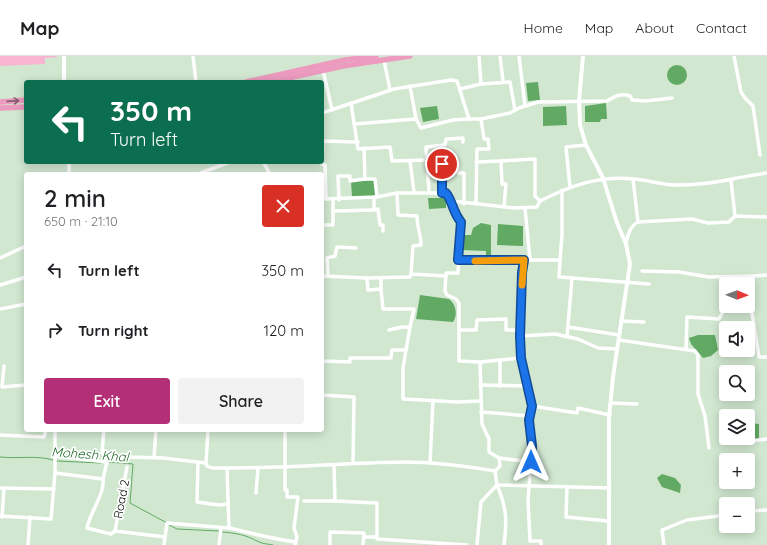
<!DOCTYPE html>
<meta charset="utf-8">
<style>
:root{--surface:#fff;--page:#f2f2f2;--text:#202124;--muted:#757577;--line:#e0e0e0;--accent:#b43076}
body{margin:0;font-family:Quicksand,sans-serif;background:var(--page);color:var(--text);height:100vh;display:flex;flex-direction:column;font-size:15px;white-space:nowrap}
*{box-sizing:border-box;margin:0}
p{font-size:13px;color:var(--muted)}
.icon{flex:none;width:22px;height:22px;fill:none;stroke:currentColor;stroke-width:2;stroke-linecap:round;stroke-linejoin:round}
.map{position:relative;flex:1;overflow:hidden}
.details{position:absolute;left:24px;top:116px;width:300px;height:260px;display:flex;flex-direction:column;background:var(--surface);border-radius:4px;box-shadow:0 2px 10px #0003}
.details>*{flex:none}
.top-card{position:absolute;left:24px;top:24px;width:300px;height:84px;border-radius:4px;box-shadow:0 2px 10px #0003;background:#0b6e4f;color:#fff;overflow:hidden}
.needle{width:26px;rotate:91deg}
.buttons{position:absolute;left:719px;top:221px;display:grid;gap:8px}
.buttons a{display:grid;place-items:center;width:36px;height:36px;border-radius:4px;background:var(--surface);box-shadow:0 2px 10px #0003;font-size:20px}
.pin{position:absolute;display:grid;place-items:center;width:34px;height:34px;color:#fff;margin:-17px;border:2px solid #fff;border-radius:50%;box-shadow:0 1px 4px #0007}
.me{position:absolute;width:44px;margin:-22px;rotate:0deg;stroke-linejoin:round;filter:drop-shadow(0 0 3px #0008)}
.turn{display:flex;align-items:center;gap:14px;height:84px;padding:0 20px;font-size:18px}
.turn .icon{width:52px;height:52px;stroke-width:2.5}
.turn b{display:block;font-size:28px;line-height:34px}
.round{display:grid;place-items:center;flex:none;width:42px;height:42px;border-radius:4px;background:var(--page)}
.summary{display:flex;align-items:center;justify-content:space-between;height:68px;padding:0 20px}
h1{font-size:24px;font-weight:600;line-height:30px}
.action{display:flex;gap:8px;margin-top:auto;padding:8px 20px}
.action a{flex:1;height:46px;border-radius:4px;background:var(--accent);color:#fff;font-size:16px;font-weight:600;line-height:46px;text-align:center}
.action a+a{background:var(--page);color:var(--text)}
ul{padding:0;list-style:none}
li{display:flex;align-items:center;gap:12px;height:60px;padding:0 20px}
li div{flex:1}
li b{display:block;font-size:15px}
li em{font-style:normal}
header{display:flex;align-items:center;gap:24px;box-sizing:border-box;height:56px;padding:0 20px;background:var(--surface);border-bottom:1px solid var(--line)}
header strong{font-size:19px}
nav{display:flex;gap:22px;margin-inline-start:auto;font-size:14px}
.map>svg:first-child{display:block}
.green{fill:#f9b4d1}
.water{fill:#62aa64}
.lines{fill:none;stroke-linecap:round;stroke-linejoin:round}
.stream{stroke:#62aa64;stroke-width:1}
.minor{stroke:#fff;stroke-width:3.5}
.tertiary{stroke:#fff;stroke-width:4}
.trunk{stroke:#ec9bbf;stroke-width:5.5}
.oneway{stroke:#855c6c}
.route-casing{stroke:#114b97;stroke-width:10}
.route{stroke:#1a73e8;stroke-width:7}
.slow{stroke:#f59e0b;stroke-width:7}
.labels{text-anchor:middle;dominant-baseline:central;stroke-width:3.5;stroke-linejoin:round;paint-order:stroke}
.street-label{font-size:12px;fill:#070e07;stroke:#fff}
.water-label{font-size:13px;font-style:italic;fill:#206926;stroke:#fff}
</style>
<header>
<strong>Map</strong>
<nav><a>Home</a><a>Map</a><a>About</a><a>Contact</a></nav>
</header>
<div class="map">
<svg width="767" height="489" viewBox="0 0 767 489">
<rect width="100%" height="100%" fill="#d1e7d0"/>
<polygon class="green" points="0,0 57,0 57,1 45,2 45,8 0,10"/>
<g class="water">
<circle cx="677" cy="19" r="10"/>
<polygon points="538,26 540,44 528,45 526,27"/>
<polygon points="606,47 607,63 601,63 600,66 585,66 585,50"/>
<polygon points="437,50 439,63 423,66 420,52"/>
<polygon points="566,50 567,69 543,70 543,51"/>
<polygon points="374,124 376,140 352,141 351,125"/>
<polygon points="428,142 444,142 446,144 446,152 429,153"/>
<polygon points="481,167 491,169 491,199 486,199 486,195 461,194 462,179 471,179 473,172"/>
<polygon points="498,168 523,170 523,190 497,189"/>
<path d="M420,239L449,243C456,248 458,259 453,266L416,263Z"/>
<polygon points="698,279 715,279 718,294 711,300 703,302 691,288 689,282"/>
<polygon points="750,367 759,368 759,383 748,382 748,369"/>
<polygon points="662,418 675,422 681,429 680,437 662,431 657,422"/>
</g>
<g class="lines">
<g class="stream">
<path d="M0,401C18,403 36,399 53,404"/>
<polyline points="56,405 101,407"/>
<polyline points="108,406 133,408 130,447 167,467"/>
<polyline points="169,469 177,473 219,475"/>
<path d="M222,476C236,477 246,479 257,485C262,488 269,488 273,489"/>
</g>
<g class="minor">
<polyline points="193,0 196,26"/>
<polyline points="479,0 481,28"/>
<polyline points="500,0 503,25"/>
<polyline points="519,0 525,50"/>
<polyline points="734,0 741,36 745,42 753,50 760,99"/>
<polyline points="384,4 390,34"/>
<polyline points="323,14 332,54"/>
<polyline points="460,33 481,28 510,26 515,54"/>
<polyline points="351,47 358,93 390,91 392,105 426,104"/>
<path d="M322,57L394,33L451,24L457,25L469,63H481L510,57L519,52L538,46L607,45C615,40 621,37 630,40L632,44L645,45L672,42"/>
<polyline points="416,63 421,72 453,64 469,63"/>
<polyline points="354,68 416,63 410,30"/>
<polyline points="364,92 365,123 375,123 377,141"/>
<polyline points="410,105 414,136"/>
<polyline points="69,106 69,118"/>
<polyline points="263,106 270,118"/>
<polyline points="476,106 501,105"/>
<polyline points="426,108 458,108 458,117 464,117 464,148"/>
<polyline points="198,118 230,106"/>
<polyline points="292,118 300,118"/>
<polyline points="633,123 638,166"/>
<polyline points="731,124 735,160"/>
<polyline points="570,131 566,91 586,89"/>
<polyline points="429,136 426,91 445,89 446,83 463,82 463,86"/>
<path d="M397,137L398,159L417,160C417,171 421,179 421,189L413,190L411,218L446,220"/>
<polyline points="442,137 442,108"/>
<polyline points="374,141 374,154 378,153 380,169 383,169 383,175"/>
<path d="M322,143L377,141L397,137H446L452,145L515,152L537,151L540,145C570,130 599,119 634,123C648,124 662,129 676,129C709,130 735,121 767,117"/>
<polyline points="326,143 325,109 322,108 323,85 358,86"/>
<polyline points="339,144 338,120 350,120 350,125 365,123"/>
<polyline points="452,145 455,160 461,166 458,217 446,217 445,235 447,239 456,243 459,247 459,305 480,306 521,302 520,280 555,278 578,283 598,292 617,293"/>
<polyline points="476,148 477,93 489,93 488,83 484,83 481,63"/>
<polyline points="504,151 506,128 502,128 501,105 535,103 535,140 540,145"/>
<polyline points="525,152 530,204"/>
<polyline points="333,155 374,154"/>
<polyline points="322,169 333,169 333,143"/>
<path d="M626,187C628,179 630,170 638,166L692,163L708,167L729,166L735,160L767,161"/>
<polyline points="0,202 26,190"/>
<polyline points="458,204 560,204 562,179 562,134"/>
<polyline points="560,204 559,221 649,228"/>
<polyline points="642,215 679,216 709,221 754,220"/>
<polyline points="322,220 367,222 410,221 411,218"/>
<polyline points="328,220 327,202 335,200 337,191 356,192"/>
<polyline points="367,222 368,234 381,233 383,253 414,253 410,271"/>
<polyline points="0,229 26,221"/>
<polyline points="381,233 381,222"/>
<polyline points="750,245 759,301 767,301"/>
<polyline points="749,246 749,232 754,220 767,219"/>
<polyline points="0,253 26,248"/>
<polyline points="621,265 644,266"/>
<polyline points="568,271 619,279"/>
<polyline points="389,274 402,271 410,271 403,312 403,343 458,346 480,345"/>
<polyline points="459,274 476,274 477,264 506,263 506,274 520,274"/>
<polyline points="520,275 524,204"/>
<polyline points="567,281 572,222"/>
<polyline points="619,284 695,295 698,299 698,338 705,360 709,392"/>
<polyline points="686,293 687,261 719,263 726,250"/>
<polyline points="521,302 532,350 529,364 532,390 528,444 530,485 541,485 541,489"/>
<polyline points="500,304 500,330"/>
<polyline points="322,305 350,306 350,302 391,302 392,294 405,294"/>
<polyline points="480,306 482,368 489,383 489,396 499,402 500,410 495,415"/>
<polyline points="4,310 2,331 26,329"/>
<polyline points="480,329 528,330"/>
<polyline points="322,339 354,341 353,407"/>
<polyline points="611,347 637,348"/>
<polyline points="532,350 577,357 578,352 610,359"/>
<polyline points="481,356 530,360"/>
<polyline points="104,374 102,397 127,401 163,402 206,407"/>
<path d="M208,374L206,407L207,410L212,412C276,413 340,407 404,406C434,406 465,410 495,415L497,429L610,432"/>
<polyline points="285,374 285,434 287,434 287,441 298,441 294,472 297,481 295,489"/>
<polyline points="0,379 44,381 46,374"/>
<polyline points="751,385 767,383"/>
<polyline points="55,400 107,406 103,423 55,417"/>
<polyline points="154,401 156,374"/>
<polyline points="499,402 531,406"/>
<polyline points="198,407 197,446 219,449 228,448"/>
<polyline points="430,407 433,344"/>
<polyline points="334,409 335,445 377,447 377,483 467,489"/>
<path d="M227,413L229,472C252,477 272,483 296,486"/>
<path d="M103,423C105,438 90,456 87,472L111,478L115,475L165,481L167,467L229,472"/>
<polyline points="567,431 566,461 608,465"/>
<polyline points="0,432 54,433"/>
<polyline points="256,437 258,412"/>
<polyline points="304,445 335,445"/>
<polyline points="748,455 767,454"/>
<polyline points="0,460 51,463 55,417 55,374"/>
<polyline points="2,461 4,432"/>
<polyline points="115,475 127,411"/>
<polyline points="364,481 377,481"/>
<polyline points="28,489 30,461"/>
<polyline points="164,489 165,481"/>
<polyline points="219,489 221,472"/>
<polyline points="330,489 330,476 364,477 363,489"/>
<path d="M477,489L481,446L497,429C507,453 507,463 504,489"/>
<polyline points="664,489 662,474 687,464 726,459"/>
</g>
<g class="tertiary">
<polyline points="64,0 64,26"/>
<polyline points="583,0 579,45 580,69 586,89 603,122 617,167 626,188 630,208 613,321 609,362 609,489"/>
</g>
<g class="trunk">
<polyline points="246,26 345,4 376,0"/>
<polyline points="270,26 343,10 410,0"/>
<polyline points="0,46 26,44"/>
<polyline points="0,52 26,51"/>
</g>
</g>
<defs><path id="oneway-shaft" d="M-6 0H5M1.5-3L5.5 0L1.5 3" fill="none" stroke-width="1.6" stroke-linecap="round" stroke-linejoin="round"/></defs>
<use class="oneway" href="#oneway-shaft" transform="translate(13 45) rotate(-4)"/>
<g class="lines">
<g class="route-casing">
<path id="route" d="M442,108V137H446C453,146 453,157 461,166L458,204H524L522,217L520,280L521,302L532,350L529,364L532,390L531,406"/>
</g>
<use href="#route" class="route"/>
<polyline class="slow" points="475,205 524,204 522,229"/>
</g>
<g class="labels">
<g class="street-label">
<text transform="translate(121 443) rotate(-79)">Road 2</text>
</g>
<g class="water-label">
<text transform="translate(90 398) rotate(4)">Mohesh Khal</text>
</g>
</g>
</svg>
<div class="buttons">
<a><svg class="needle" viewBox="-14 -14 28 28"><path d="M0-13l5 13h-10z" fill="#e53935"/><path d="M0 13l5-13h-10z" fill="#757577"/></svg></a>
<a><svg class="icon" aria-label="sound" viewBox="0 0 24 24"><path d="M4 9h4l5-4v14l-5-4H4zM17 9q2 3 0 6"/></svg></a>
<a><svg class="icon" aria-label="search" viewBox="0 0 24 24"><circle cx="10" cy="10" r="6"/><path d="M15 15l6 6"/></svg></a>
<a><svg class="icon" aria-label="layers" viewBox="0 0 24 24"><path d="M12 4l9 5-9 5-9-5zM3 14l9 5 9-5"/></svg></a>
<a>+</a>
<a>−</a>
</div>
<div class="pin" style="left:442px;top:108px;background:#d93025"><svg class="icon" aria-label="arrive" viewBox="0 0 24 24"><path d="M6 21V4h12l-3 4 3 4H6"/></svg></div>
<svg class="me" style="left:531px;top:406px" viewBox="-20 -20 40 40"><path d="M0-17L14 15 0 8-14 15z" fill="#1a73e8" stroke="#fff" stroke-width="4"/></svg>
<div class="top-card">
<div class="turn"><svg class="icon" aria-label="left" viewBox="0 0 24 24"><path d="M17 20v-9H6M10 6l-5 5 5 5"/></svg><div><b>350 m</b>Turn left</div></div>
</div>
<section class="details">
<div class="summary"><div><h1>2 min</h1><p>650 m · 21:10</p></div><a class="round" style="background:#d93025;color:#fff"><svg class="icon" aria-label="close" viewBox="0 0 24 24"><path d="M6 6l12 12M18 6L6 18"/></svg></a></div>
<ul>
<li><svg class="icon" aria-label="left" viewBox="0 0 24 24"><path d="M17 20v-9H6M10 6l-5 5 5 5"/></svg><div><b>Turn left</b></div><em>350 m</em></li>
<li><svg class="icon" aria-label="right" viewBox="0 0 24 24"><path d="M7 20v-9h11M14 6l5 5-5 5"/></svg><div><b>Turn right</b></div><em>120 m</em></li>
</ul>
<div class="action"><a>Exit</a><a>Share</a></div>
</section>
</div>
